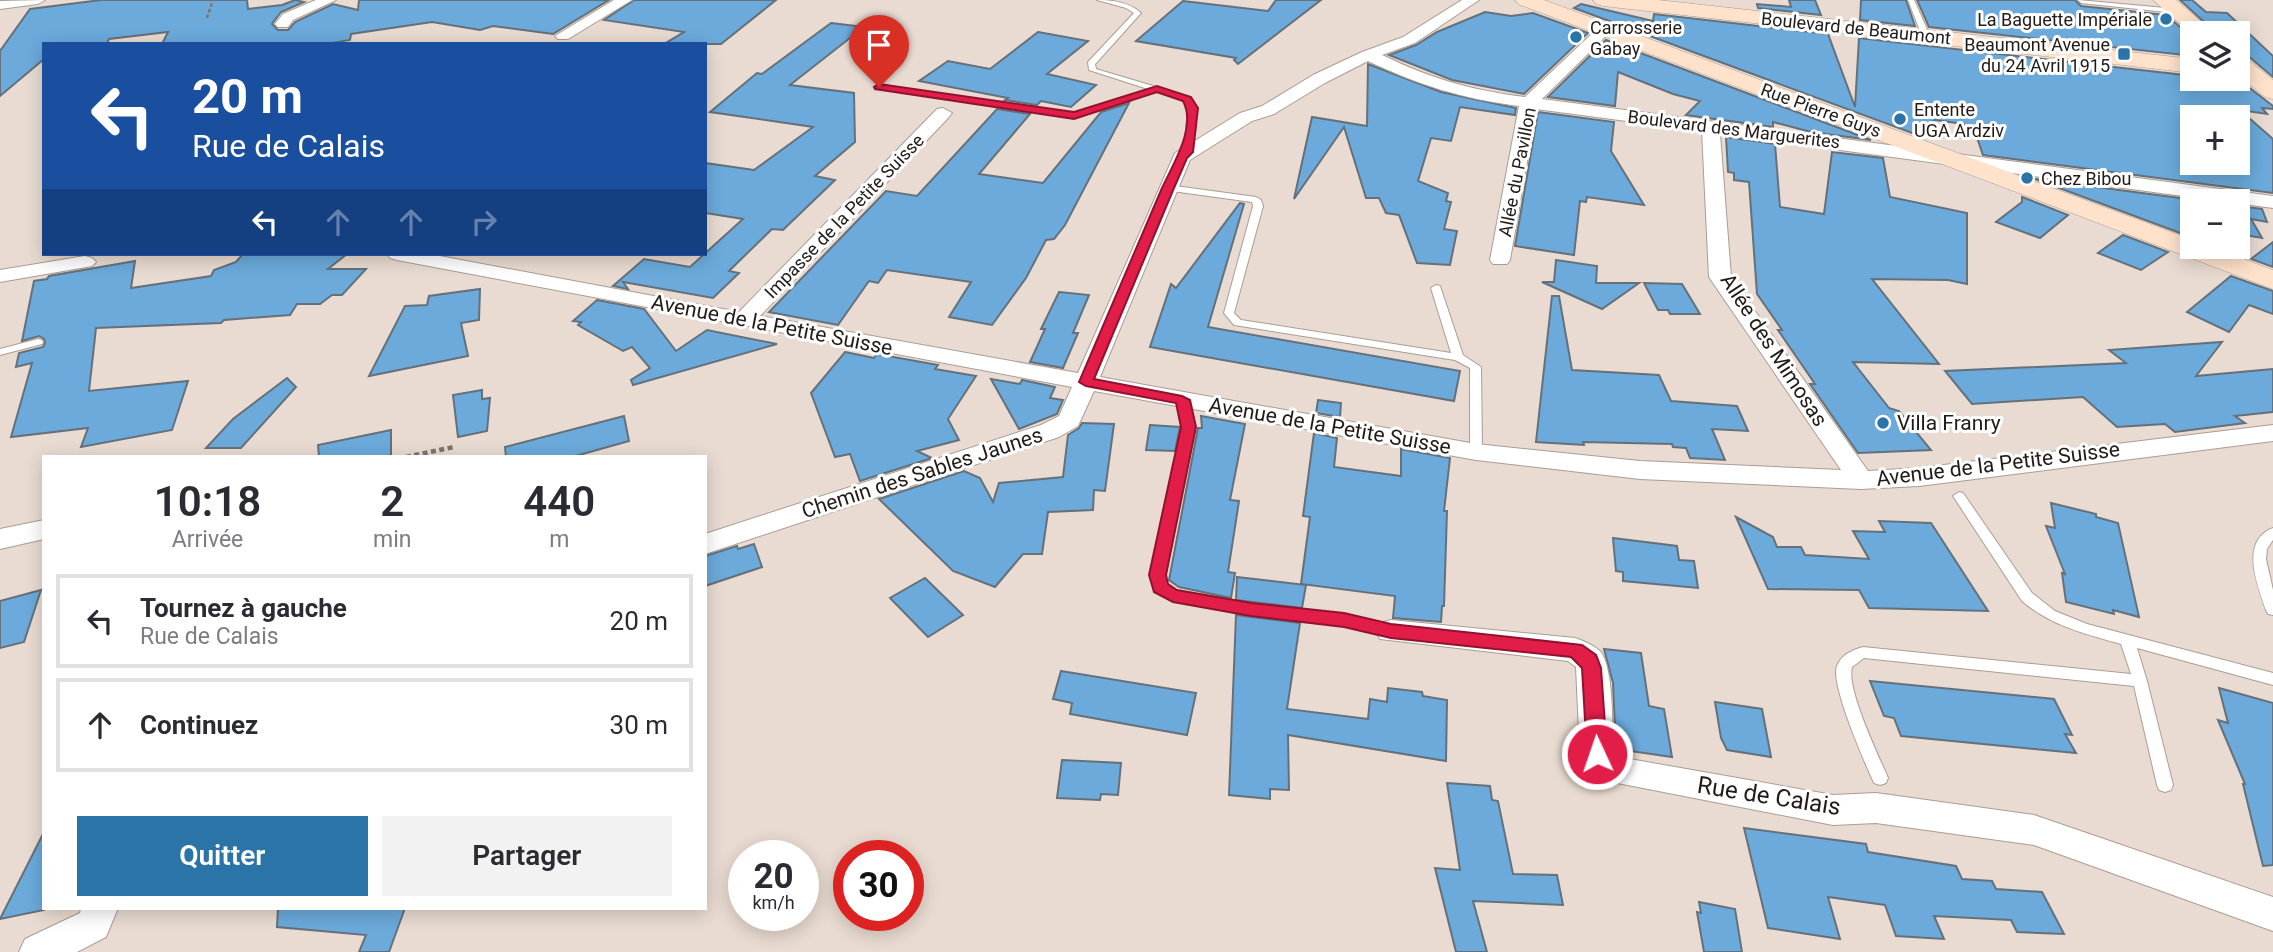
<!DOCTYPE html>
<html lang="fr">
<meta charset="utf-8">
<style>
:root{--surface:#fff;--page:#f2f2f3;--text:#2b2b33;--muted:#7c7c81;--line:#e1e1e2;--accent:#2b74a8}
body{margin:0;font-family:Roboto,sans-serif;background:var(--page);color:var(--text);height:100vh;display:flex;flex-direction:column;font-size:26px;white-space:nowrap}
*{box-sizing:border-box;margin:0}
p{font-size:23px;color:var(--muted)}
.icon{flex:none;width:38px;height:38px;fill:none;stroke:currentColor;stroke-width:2;stroke-linecap:round;stroke-linejoin:round}
.map{position:relative;flex:1;overflow:hidden}
.panel{position:absolute;left:42px;top:455px;width:665px;height:455px;display:flex;flex-direction:column;background:var(--surface);border-radius:0px;box-shadow:0 4px 18px #0003}
.panel>*{flex:none}
.guide{position:absolute;left:42px;top:42px;width:665px;height:214px;border-radius:0px;box-shadow:0 4px 18px #0003;background:#1a4fa0;color:#fff;overflow:hidden}
.controls{position:absolute;left:2180px;top:21px;display:grid;gap:14px}
.controls a{display:grid;place-items:center;width:70px;height:70px;border-radius:0px;background:var(--surface);box-shadow:0 4px 18px #0003;font-size:35px}
.speed{position:absolute;left:728px;top:840px;display:flex;gap:14px;font-size:35px;font-weight:700;text-align:center}
.speed>*{display:grid;place-content:center;width:91px;height:91px;border-radius:50%;background:var(--surface);box-shadow:0 4px 18px #0003;line-height:1}
.speed small{font-size:18px;font-weight:400}
.speed .limit{border:10px solid #d22;background:#fff;color:#111}
.pin{position:absolute;display:grid;place-items:center;width:60px;height:60px;color:#fff;margin:-72px -30px;border-radius:50% 50% 50% 0;rotate:-45deg;box-shadow:0 0 7px #0007}
.pin .icon{rotate:45deg}
.me{position:absolute;width:77px;margin:-38px;rotate:357deg;stroke-linejoin:round;filter:drop-shadow(0 0 5px #0008)}
.turn{display:flex;align-items:center;gap:24px;height:147px;padding:0 35px;font-size:32px}
.turn .icon{width:91px;height:91px;stroke-width:2.5}
.turn b{display:block;font-size:49px;line-height:60px}
.lanes{display:flex;align-items:center;height:66px;padding:0 35px;background:#0003;justify-content:center;gap:35px;direction:ltr}
.lanes .off{opacity:.35}
.eta{display:flex;justify-content:space-evenly;align-items:center;height:119px;text-align:center}
.eta b{font-size:42px;font-weight:600;line-height:49px}
.button{display:flex;gap:14px;margin-top:auto;padding:14px 35px}
.button a{flex:1;height:80px;border-radius:0px;background:var(--accent);color:#fff;font-size:28px;font-weight:600;line-height:80px;text-align:center}
.button a+a{background:var(--page);color:var(--text)}
ul{padding:0;list-style:none}
li{display:flex;align-items:center;gap:21px;height:94px;margin:0 14px 10px;padding:0 21px;border:4px solid var(--line);border-radius:0px}
li div{flex:1}
li b{display:block;font-size:26px}
li em{font-style:normal}
.map>svg:first-child{display:block}
.building{fill:#6baadb;stroke:#65717a;stroke-width:2;fill-rule:evenodd}
.lines{fill:none;stroke-linecap:round;stroke-linejoin:round}
.lane-casing{stroke:#aa9d94;stroke-width:2}
.street-casing{stroke:#aa9d94;stroke-width:2}
.secondary-casing{stroke:#aa9d94;stroke-width:1}
.path-far1{stroke:#7d746d;stroke-width:2.5;stroke-dasharray:3.5 2.5;stroke-linecap:butt}
.path{stroke:#7d746d;stroke-width:4.5;stroke-dasharray:5 3.5;stroke-linecap:butt}
.lane{fill:#fff;fill-rule:evenodd}
.street{fill:#fff;fill-rule:evenodd}
.secondary{fill:#fee2cb;fill-rule:evenodd}
.route{fill:#e11d48;stroke:#92132f;stroke-width:2}
.poi-dot{fill:#2b74a8;stroke:#fff;stroke-width:2.5}
.labels{text-anchor:middle;dominant-baseline:central;stroke-width:6;stroke-linejoin:round;paint-order:stroke}
.far-poi-label{font-size:18px;fill:#201b17;stroke:#fff;text-anchor:start}
.far-street-label{font-size:18px;fill:#201b17;stroke:#fff}
.street-label{font-size:21px;fill:#201b17;stroke:#fff}
.poi-label{font-size:21px;fill:#201b17;stroke:#fff;text-anchor:start}
.near-street-label{font-size:24px;fill:#201b17;stroke:#fff}
</style>
<div class="map">
<svg width="2273" height="952" viewBox="0 0 2273 952">
<rect width="100%" height="100%" fill="#e9dbd1"/>
<g class="building">
<polygon points="101,0 247,0 248,9 282,5 295,0 304,2 281,12 272,24 278,30 288,30 295,22 333,4 358,10 359,0 609,0 553,34 493,26 480,30 432,22 351,34 350,40 326,44 162,44 168,32 109,39 107,44 44,44 44,59 0,96 0,51 30,9"/>
<polygon points="634,0 776,0 721,44 664,44 684,32 604,20"/>
<polygon points="1276,0 1321,0 1238,64 1234,60 1236,58 1136,41 1183,1 1268,11"/>
<polygon points="1789,0 1815,0 1821,15 1758,8 1757,4 1791,7"/>
<polygon points="1861,0 1906,0 1915,26 1860,20"/>
<polygon points="1917,0 2075,0 2081,6 2166,15 2193,38 2193,56 1929,27"/>
<polygon points="2180,0 2192,0 2206,12 2227,13 2273,56 2273,77 2248,56 2238,54 2238,33 2216,33"/>
<path d="M1581,4L1653,21L1654,14L1828,34L1855,107L1859,38L2193,76V79H2238L2273,106V109L2262,108L2267,114L2240,110L2273,139V193L1983,155L1974,129L1966,128L1964,124L1935,120L1912,133L1574,8ZM2193,117H2238V163H2193Z"/>
<polygon points="1485,12 1511,16 1533,13 1588,33 1524,94 1452,80 1389,55 1416,45 1437,32"/>
<polygon points="831,23 864,27 790,85 854,93 855,142 815,176 835,180 783,230 772,229 729,271 739,273 713,298 623,282 628,289 613,286 644,259 690,267 743,219 705,213 705,163 754,170 813,127 710,112 757,73 762,74"/>
<polygon points="1038,32 1088,41 1047,74 1096,85 1071,107 1041,101 1037,105 1005,100 1008,98 919,81 948,61 990,69"/>
<polygon points="1606,40 1871,140 1811,132 1773,122 1773,127 1686,115 1700,101 1673,94 1618,72 1615,106 1548,97"/>
<polygon points="1368,64 1441,92 1516,108 1515,115 1460,107 1451,141 1431,138 1418,181 1448,193 1446,201 1451,202 1444,229 1457,231 1450,265 1417,263 1399,215 1386,213 1379,198 1366,198 1344,127 1294,199 1312,117 1367,126"/>
<polygon points="1129,103 1065,225 1054,239 1046,240 1026,278 992,325 949,317 971,282 887,270 878,283 869,281 838,325 769,312 886,191 917,196 997,109 1030,114 979,174 1043,183 1101,112"/>
<polygon points="1538,112 1614,122 1611,151 1644,205 1587,197 1586,202 1580,201 1574,255 1515,246"/>
<polygon points="1726,137 1775,144 1780,207 1824,214 1832,152 1883,158 1890,197 1967,213 1967,284 1948,280 1872,279 1939,364 1853,362 1889,408 1899,411 1931,450 1858,453 1810,384 1815,384 1778,330 1782,330 1757,294 1749,182 1734,180 1734,173 1728,172"/>
<polygon points="2035,179 2203,201 2193,201 2191,237"/>
<polygon points="2022,197 2068,215 2040,238 1996,222 2022,202"/>
<polygon points="1240,203 1244,204 1208,327 1460,371 1454,401 1150,347 1171,284 1176,288"/>
<polygon points="2238,206 2262,209 2267,222 2251,219 2262,238 2238,234"/>
<polygon points="2123,235 2168,252 2141,270 2098,253"/>
<polygon points="2273,242 2273,267 2251,259"/>
<polygon points="243,254 347,254 328,269 366,269 342,295 332,295 320,304 297,304 290,315 224,320 221,323 96,328 89,391 188,381 172,430 81,447 88,428 11,437 32,363 16,367 19,353 43,347 45,343 44,339 39,336 22,341 34,281 47,279 49,276 135,261 131,288 211,276 214,270 236,262"/>
<polygon points="1556,260 1597,266 1596,283 1639,283 1602,309 1542,282 1554,282"/>
<polygon points="2231,276 2273,291 2273,314 2249,305 2229,332 2187,312"/>
<polygon points="1644,283 1682,284 1700,314 1670,314 1668,310 1658,310"/>
<polygon points="480,289 479,320 461,323 468,356 369,376 405,306 427,305 429,296"/>
<polygon points="1059,292 1089,295 1073,333 1078,333 1063,368 1030,362 1045,329 1041,329"/>
<polygon points="1552,296 1559,296 1572,370 1659,375 1671,401 1737,406 1748,431 1712,429 1725,460 1690,458 1686,448 1673,447 1672,444 1583,442 1584,445 1536,442"/>
<polygon points="597,300 644,309 676,351 707,330 777,344 633,385 631,380 650,368 632,347 623,351 578,325 581,322 573,321"/>
<polygon points="2222,342 2196,376 2273,369 2273,412 2235,416 2245,423 2175,432 2165,424 2117,427 2083,397 1972,404 1945,371 2126,363 2109,350"/>
<polygon points="845,352 874,358 877,354 938,365 935,369 976,376 948,419 959,440 917,451 932,458 860,481 850,454 835,457 811,393"/>
<polygon points="287,378 296,387 241,448 206,448 233,419"/>
<polygon points="991,379 1020,384 1022,380 1055,387 1050,398 1063,400 1057,414 1019,429"/>
<polygon points="482,390 482,399 490,398 487,431 458,437 453,395"/>
<polygon points="1318,400 1341,403 1340,417 1316,413"/>
<polygon points="624,416 629,441 572,457 506,457 505,447"/>
<polygon points="1201,416 1245,424 1230,500 1239,501 1228,572 1235,573 1231,598 1179,587 1169,580 1198,428 1202,428"/>
<polygon points="1082,423 1114,424 1105,491 1094,490 1093,510 1048,512 1042,554 1023,554 995,587 953,571 879,499 964,471 980,478 993,502 999,483 1063,477 1068,435 1079,428"/>
<polygon points="1150,425 1180,427 1175,451 1146,450"/>
<polygon points="391,430 391,457 319,457 318,445"/>
<polygon points="1314,433 1337,438 1334,467 1401,476 1401,449 1450,458 1444,511 1447,511 1444,606 1442,606 1441,622 1393,618 1395,596 1301,584 1310,517 1303,516"/>
<polygon points="2051,503 2096,514 2096,517 2118,523 2139,617 2113,610 2114,614 2066,602 2062,573 2065,574 2046,526 2055,528"/>
<polygon points="1736,517 1773,537 1777,547 1801,547 1805,555 1869,559 1853,531 1885,532 1879,521 1931,523 1988,611 1869,608 1859,590 1768,589"/>
<polygon points="1613,538 1677,546 1679,560 1694,561 1698,588 1623,581 1623,572 1616,571"/>
<polygon points="754,544 762,567 705,586 705,556 737,546 738,549"/>
<polygon points="1237,577 1306,585 1302,608 1236,600"/>
<polygon points="925,578 963,615 928,637 890,598"/>
<polygon points="41,590 24,642 0,648 0,601"/>
<polygon points="1236,615 1300,623 1287,709 1368,719 1370,699 1387,702 1388,688 1422,692 1423,696 1447,700 1446,761 1288,735 1289,790 1270,789 1270,799 1229,795"/>
<polygon points="1604,649 1641,653 1649,706 1664,709 1672,757 1616,749 1613,683"/>
<polygon points="1061,671 1196,693 1187,735 1070,714 1072,703 1053,699"/>
<polygon points="1870,681 2054,699 2072,735 2065,734 2076,753 1901,736 1894,718 1884,716"/>
<polygon points="2219,688 2273,703 2273,865 2263,866 2243,784 2245,784 2218,720 2228,723"/>
<polygon points="1715,702 1762,709 1771,757 1727,750 1721,738"/>
<polygon points="1062,760 1121,763 1118,795 1101,794 1100,800 1057,798"/>
<polygon points="1447,783 1490,786 1492,800 1498,801 1513,874 1557,875 1563,905 1473,901 1487,952 1456,952 1435,868 1460,870"/>
<polygon points="1744,828 1866,844 1868,852 1956,866 1962,879 1992,881 1996,889 2042,892 2064,934 2017,932 2011,920 1934,916 1944,939 1896,936 1885,905 1828,897 1840,939 1768,928"/>
<polygon points="44,832 44,910 0,919"/>
<polygon points="1699,902 1735,909 1742,952 1704,952 1697,912 1701,913"/>
<polygon points="278,908 405,908 389,952 359,952 366,935 277,927"/>
</g>
<g class="lines">
<g class="lane-casing">
<g id="lane">
<path d="M1097,0C1113,0 1129,2 1141,13L1098,61L1095,64L1096,69L1190,97L1196,108L1191,154L1184,152L1188,108L1184,101L1156,92L1075,118L879,89L875,87L879,85L1075,113L1148,89L1089,70L1088,62L1134,13L1126,8Z"/>
<polygon points="1908,0 1914,0 1930,36 1929,38 1922,36"/>
<polygon points="2078,0 2176,9 2179,11 2176,13 2081,3"/>
<polygon points="1168,185 1256,197 1261,200 1263,206 1234,313 1241,320 1451,353 1431,288 1436,285 1440,286 1463,355 1481,367 1482,452 1480,455 1476,456 1470,452 1470,368 1455,360 1234,325 1224,313 1253,206 1252,202 1165,190 1164,188"/>
<polygon points="38,339 42,340 43,342 42,344 0,355 0,349"/>
<polygon points="1182,397 1188,400 1195,427 1165,575 1166,584 1177,591 1251,605 1344,615 1396,627 1398,631 1396,635 1391,636 1344,625 1251,615 1173,600 1155,590 1151,575 1183,427 1176,400"/>
<path d="M1959,492L1963,493L2032,593L2055,611L2087,624L2273,673V685L2137,648L2147,681L2173,785L2171,790L2165,792L2159,790L2157,785L2134,686L1864,658L1852,667C1846,689 1878,754 1888,778L1886,783L1880,785L1874,783C1865,763 1830,684 1837,666C1841,655 1852,650 1863,647L2131,674L2121,644C2085,634 2051,626 2022,601L1953,496Z"/>
<path d="M2273,528V540L2267,549L2266,559L2273,590V615L2268,614L2266,610C2258,586 2239,541 2273,528Z"/>
</g>
</g>
<g class="street-casing">
<g id="street">
<polygon points="45,0 38,4 0,9 0,1"/>
<polygon points="316,0 336,0 293,20 288,27 278,27 275,24 283,14"/>
<polygon points="614,0 632,0 568,39 558,39 555,36"/>
<path d="M1462,0H1479L1415,43L1382,55C1432,79 1470,90 1525,97L1599,27H1609L1612,30L1609,33L1542,99L2273,196V208L1720,134L1731,277L1868,471L1919,468L2273,425V441L1919,486L1861,489L1640,479L1476,460L1094,391L1078,426L1059,437L705,554V534L1041,425L1059,416L1072,387L397,260L390,258L387,254H429L739,312L937,109L943,108L952,113L949,117L760,316L1078,373L1175,153L1240,113L1262,106L1313,75L1362,52L1403,37ZM1368,61C1419,85 1463,99 1519,106L1490,260L1493,264H1507L1510,260L1536,109L1702,131L1709,277L1841,470L1640,461L1476,444L1100,377L1190,160L1252,121L1274,114L1325,83Z"/>
<polygon points="85,256 92,258 96,262 92,266 0,282 0,270"/>
<polygon points="44,520 44,539 0,549 0,529"/>
<path d="M1391,620L1575,638C1584,641 1593,645 1600,651C1614,667 1612,728 1613,751L1624,758L1833,795L1876,793L2034,815L2273,897V931L2034,845L1876,823L1833,825L1607,781L1592,774L1580,754L1576,667L1568,661L1380,639L1376,631L1380,623Z"/>
<polygon points="81,908 118,908 106,937 77,952 19,952 25,939 80,913"/>
</g>
</g>
<g class="secondary-casing">
<g id="secondary">
<polygon points="1515,0 1544,0 2193,240 2193,247 2211,247 2273,270 2273,289 1518,4"/>
<polygon points="1593,0 1658,0 2193,59 2193,73 1603,6 1596,4"/>
<polygon points="2153,0 2176,0 2214,33 2193,33 2193,35"/>
<polygon points="2238,56 2246,58 2273,80 2273,99 2265,97 2238,75"/>
</g>
</g>
<polyline class="path-far1" points="207,18 213,0"/>
<polyline class="path" points="406,457 454,447"/>
<use href="#lane" class="lane"/>
<use href="#street" class="street"/>
<use href="#secondary" class="secondary"/>
</g>
<path class="route" d="M879,84L1074,112L1157,86L1191,97L1198,108L1193,152L1187,158L1174,188L1094,379L1182,396L1190,400L1196,427L1166,575L1168,584L1177,590L1251,603L1344,613L1391,624L1582,645L1596,655L1601,668L1607,754L1604,759L1597,762L1590,759L1587,754L1582,668L1571,657L1391,638L1344,627L1251,616L1173,602L1154,592L1149,575L1181,427L1176,403L1086,386L1079,382L1162,188C1173,164 1197,127 1183,101L1157,92L1074,119L875,89L874,87Z"/>
<g class="poi-dot">
<circle cx="2166" cy="19" r="7"/>
<circle cx="1576" cy="37" r="7"/>
<rect x="2117" y="47" width="14" height="14" rx="3.5"/>
<circle cx="1900" cy="119" r="7"/>
<circle cx="2027" cy="178" r="7"/>
<circle cx="1883" cy="423" r="7"/>
</g>
<g class="labels">
<g class="far-poi-label">
<text x="2152" y="19" text-anchor="end">La Baguette Impériale</text>
<text x="1590" y="27">Carrosserie<tspan x="1590" dy="21">Gabay</tspan></text>
<text x="2110" y="44" text-anchor="end">Beaumont Avenue<tspan x="2110" dy="21">du 24 Avril 1915</tspan></text>
<text x="1914" y="109">Entente<tspan x="1914" dy="21">UGA Ardziv</tspan></text>
<text x="2041" y="178">Chez Bibou</text>
</g>
<g class="far-street-label">
<text transform="translate(1856 28) rotate(6)">Boulevard de Beaumont</text>
<text transform="translate(1821 110) rotate(20)">Rue Pierre Guys</text>
<text transform="translate(1734 129) rotate(7)">Boulevard des Marguerites</text>
<text transform="translate(1517 172) rotate(-79)">Allée du Pavillon</text>
<text transform="translate(844 216) rotate(-46)">Impasse de la Petite Suisse</text>
</g>
<g class="street-label">
<text transform="translate(772 325) rotate(11)">Avenue de la Petite Suisse</text>
<text transform="translate(1774 350) rotate(57)">Allée des Mimosas</text>
<text transform="translate(1330 426) rotate(10)">Avenue de la Petite Suisse</text>
<text transform="translate(1998 464) rotate(-7)">Avenue de la Petite Suisse</text>
<text transform="translate(922 473) rotate(-18)">Chemin des Sables Jaunes</text>
</g>
<g class="poi-label">
<text x="1897" y="423">Villa Franry</text>
</g>
<g class="near-street-label">
<text transform="translate(1769 796) rotate(9)">Rue de Calais</text>
</g>
</g>
</svg>
<div class="controls">
<a><svg class="icon" aria-label="layers" viewBox="0 0 24 24"><path d="M12 4l9 5-9 5-9-5zM3 14l9 5 9-5"/></svg></a>
<a>+</a>
<a>−</a>
</div>
<div class="speed"><div>20<small>km/h</small></div><div class="limit">30</div></div>
<div class="pin" style="left:879px;top:87px;background:#d93025"><svg class="icon" aria-label="arrive" viewBox="0 0 24 24"><path d="M6 21V4h12l-3 4 3 4H6"/></svg></div>
<svg class="me" style="left:1597px;top:754px" viewBox="-20 -20 40 40"><circle r="17" fill="#e11d48" stroke="#fff" stroke-width="3"/><path d="M0-11L8 9 0 5-8 9z" fill="#fff"/></svg>
<div class="guide">
<div class="turn"><svg class="icon" aria-label="left" viewBox="0 0 24 24"><path d="M17 20v-9H6M10 6l-5 5 5 5"/></svg><div><b>20 m</b>Rue de Calais</div></div>
<div class="lanes"><svg class="icon" aria-label="left" viewBox="0 0 24 24"><path d="M17 20v-9H6M10 6l-5 5 5 5"/></svg><svg class="icon off" aria-label="ahead" viewBox="0 0 24 24"><path d="M12 20V5M6 11l6-6 6 6"/></svg><svg class="icon off" aria-label="ahead" viewBox="0 0 24 24"><path d="M12 20V5M6 11l6-6 6 6"/></svg><svg class="icon off" aria-label="right" viewBox="0 0 24 24"><path d="M7 20v-9h11M14 6l5 5-5 5"/></svg></div>
</div>
<section class="panel">
<div class="eta">
<div><b>10:18</b><p>Arrivée</p></div>
<div><b>2</b><p>min</p></div>
<div><b>440</b><p>m</p></div>
</div>
<ul>
<li><svg class="icon" aria-label="left" viewBox="0 0 24 24"><path d="M17 20v-9H6M10 6l-5 5 5 5"/></svg><div><b>Tournez à gauche</b><p>Rue de Calais</p></div><em>20 m</em></li>
<li><svg class="icon" aria-label="ahead" viewBox="0 0 24 24"><path d="M12 20V5M6 11l6-6 6 6"/></svg><div><b>Continuez</b></div><em>30 m</em></li>
</ul>
<div class="button"><a>Quitter</a><a>Partager</a></div>
</section>
</div>
